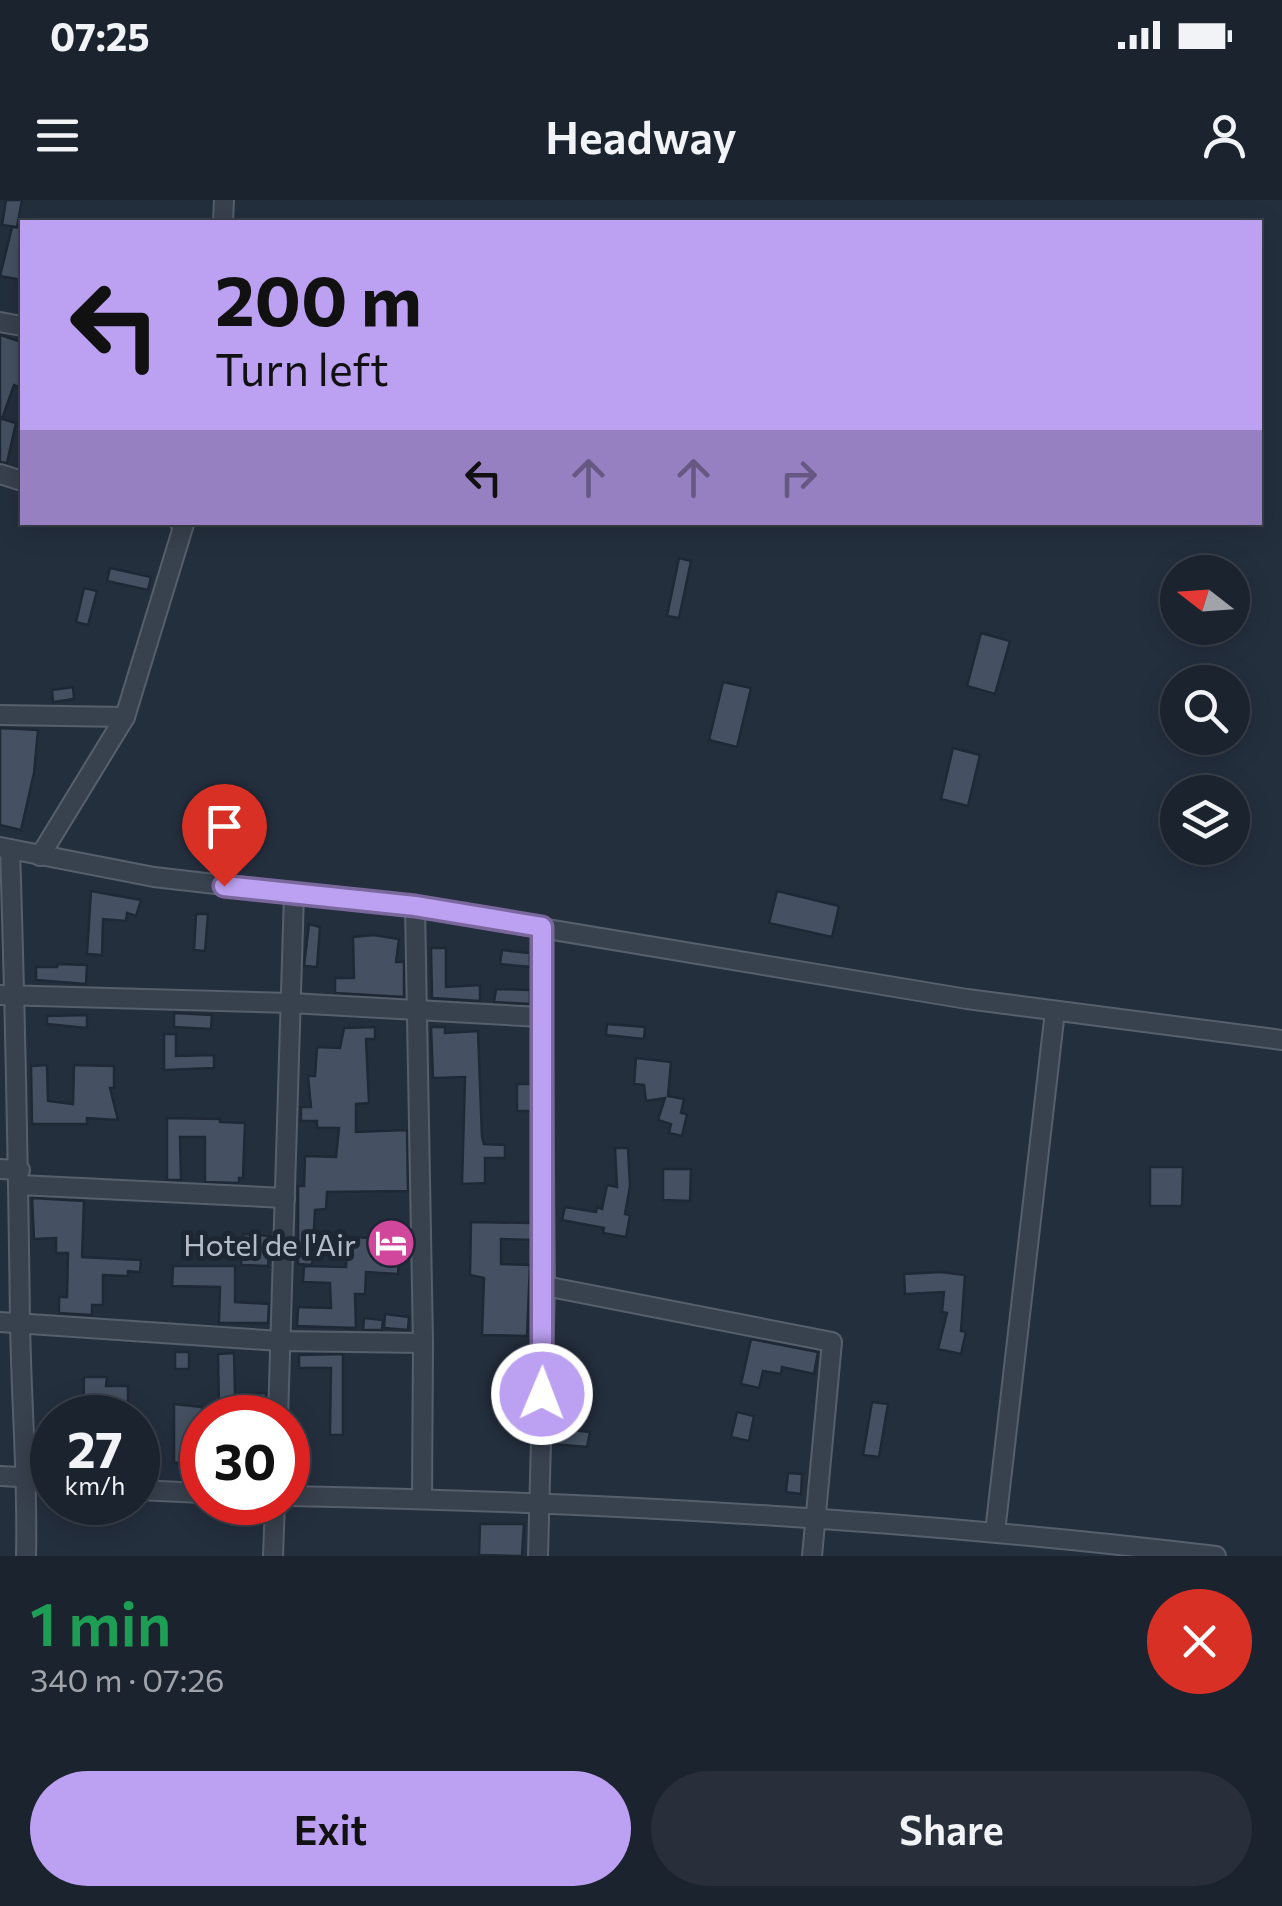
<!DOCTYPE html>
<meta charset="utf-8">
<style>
:root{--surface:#1b232e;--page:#282f3a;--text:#f1f3f6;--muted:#a0a4aa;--line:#39404a;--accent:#bca0f2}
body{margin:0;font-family:Commissioner,sans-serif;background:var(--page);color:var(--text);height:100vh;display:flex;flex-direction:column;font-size:38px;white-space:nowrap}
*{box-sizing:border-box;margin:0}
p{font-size:32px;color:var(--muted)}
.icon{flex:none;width:55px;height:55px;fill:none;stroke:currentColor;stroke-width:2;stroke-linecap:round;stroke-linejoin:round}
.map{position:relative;height:1356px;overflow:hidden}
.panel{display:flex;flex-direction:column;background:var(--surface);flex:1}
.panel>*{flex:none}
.top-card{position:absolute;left:20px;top:20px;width:1242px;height:305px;border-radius:0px;box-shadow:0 5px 25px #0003,0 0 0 2px var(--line);background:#bca0f2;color:#111;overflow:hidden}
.needle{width:65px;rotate:287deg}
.buttons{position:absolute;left:1160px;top:355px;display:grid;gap:20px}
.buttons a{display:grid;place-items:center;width:90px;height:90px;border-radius:50%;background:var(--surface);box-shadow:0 5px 25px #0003,0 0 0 2px var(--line);font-size:50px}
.speed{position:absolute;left:30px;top:1195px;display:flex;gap:20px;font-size:50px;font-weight:700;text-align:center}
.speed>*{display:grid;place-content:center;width:130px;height:130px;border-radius:50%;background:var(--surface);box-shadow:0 5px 25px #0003,0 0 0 2px var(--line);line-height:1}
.speed small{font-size:25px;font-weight:400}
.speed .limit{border:15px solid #d22;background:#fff;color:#111}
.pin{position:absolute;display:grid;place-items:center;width:85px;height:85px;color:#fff;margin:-102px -42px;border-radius:50% 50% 50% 0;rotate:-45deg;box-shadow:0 0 10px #0007}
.pin .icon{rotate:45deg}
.me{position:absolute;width:110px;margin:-55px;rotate:1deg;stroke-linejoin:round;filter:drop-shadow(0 0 8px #0008)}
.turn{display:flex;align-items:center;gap:35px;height:210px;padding:0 30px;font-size:45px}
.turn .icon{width:130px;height:130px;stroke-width:2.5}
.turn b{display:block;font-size:70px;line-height:85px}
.lanes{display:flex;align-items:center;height:95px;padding:0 30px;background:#0003;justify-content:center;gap:50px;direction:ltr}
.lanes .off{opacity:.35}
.round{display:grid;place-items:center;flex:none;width:105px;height:105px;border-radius:52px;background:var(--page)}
.summary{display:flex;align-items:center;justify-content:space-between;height:170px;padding:0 30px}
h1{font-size:60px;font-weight:600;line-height:75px;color:#1e9e55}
.action{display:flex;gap:20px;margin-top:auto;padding:20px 30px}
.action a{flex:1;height:115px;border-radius:60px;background:var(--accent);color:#111;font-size:40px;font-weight:600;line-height:115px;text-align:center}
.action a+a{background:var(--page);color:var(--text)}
.status{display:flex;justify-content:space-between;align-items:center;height:70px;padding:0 50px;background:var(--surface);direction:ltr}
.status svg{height:28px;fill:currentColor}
header{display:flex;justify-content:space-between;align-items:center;height:130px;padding:0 30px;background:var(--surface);font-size:45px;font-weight:600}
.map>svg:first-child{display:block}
.building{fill:#455162;stroke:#1f2835;stroke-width:2.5}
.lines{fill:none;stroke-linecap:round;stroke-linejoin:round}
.minor-casing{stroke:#565f6c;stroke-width:22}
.minor{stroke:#38414e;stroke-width:18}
.route-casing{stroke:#7a689d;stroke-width:25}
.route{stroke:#bca0f2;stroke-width:18}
.labels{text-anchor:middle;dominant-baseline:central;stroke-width:10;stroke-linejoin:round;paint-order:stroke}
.poi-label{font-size:30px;fill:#b4bcc9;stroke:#1d2633;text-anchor:end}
</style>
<div class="status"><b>07:25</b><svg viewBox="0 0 49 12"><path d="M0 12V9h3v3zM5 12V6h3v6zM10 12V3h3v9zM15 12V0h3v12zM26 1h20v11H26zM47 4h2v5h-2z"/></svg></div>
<header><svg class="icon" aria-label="menu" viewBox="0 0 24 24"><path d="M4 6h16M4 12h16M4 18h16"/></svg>Headway<svg class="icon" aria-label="person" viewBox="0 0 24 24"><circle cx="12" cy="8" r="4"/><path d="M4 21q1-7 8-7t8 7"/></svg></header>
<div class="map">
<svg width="1282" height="1356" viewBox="0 0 1282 1356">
<rect width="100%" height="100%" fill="#242f3e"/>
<g class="building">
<polygon points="6,0 22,0 17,27 2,25"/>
<polygon points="12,27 22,28 22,80 0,76"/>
<polygon points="0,135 22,142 22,188 14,185 2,219 16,223 7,263 0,262"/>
<polygon points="679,358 691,361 679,418 667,416"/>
<polygon points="110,368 151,377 148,390 107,381"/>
<polygon points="84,388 97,391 88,425 76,422"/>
<polygon points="981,433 1010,441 995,494 967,486"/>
<polygon points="723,482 751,488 737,547 709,540"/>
<polygon points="73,487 74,499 53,502 52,490"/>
<polygon points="0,528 38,530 34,573 21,630 0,625"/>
<polygon points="953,548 980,555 968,606 941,599"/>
<polygon points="91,691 141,700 136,716 127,713 126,721 103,719 102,755 87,754"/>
<polygon points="777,691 839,706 832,737 769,723"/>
<polygon points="196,714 208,714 205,751 194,750"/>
<polygon points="309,724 320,727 317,767 304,766"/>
<polygon points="374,735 399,739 396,762 404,762 404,797 335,793 335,778 354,778 353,737"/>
<polygon points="431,748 446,748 446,787 480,785 480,801 432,798"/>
<polygon points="502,750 530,753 530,767 500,764"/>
<polygon points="58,764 87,765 86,784 36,780 36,767 57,767"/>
<polygon points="496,789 530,790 530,804 494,802"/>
<polygon points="174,813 212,815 211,829 174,827"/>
<polygon points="87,815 87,828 47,824 47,816"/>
<polygon points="607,824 645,827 644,839 606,835"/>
<polygon points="375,827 375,839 366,839 369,903 356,904 356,932 407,930 408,991 327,992 326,1009 315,1010 312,1065 298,1064 298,986 304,986 305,956 336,957 339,928 317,928 317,921 301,921 301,907 311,907 308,876 315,876 317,847 340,848 344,828"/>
<polygon points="431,827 445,827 445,833 478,831 482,937 484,944 505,945 505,958 485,958 485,983 462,984 465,877 433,878"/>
<polygon points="164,834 176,834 176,856 214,855 214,868 164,870"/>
<polygon points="636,858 671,862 668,896 684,899 681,913 687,914 682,936 669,933 671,924 658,920 665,898 646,901 644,885 634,884"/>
<polygon points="47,865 48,901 73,904 74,865 114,866 114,888 110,888 118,920 87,918 87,924 32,924 31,866"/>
<rect x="517" y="884" width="14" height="27"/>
<polygon points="167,918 220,919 220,922 245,923 243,978 239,978 239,983 205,982 205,937 180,937 181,980 167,980"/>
<polygon points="615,948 628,948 630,986 625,1014 630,1015 626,1037 603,1033 604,1028 562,1020 565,1007 596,1012 597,1007 602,1009 607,985 617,987"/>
<polygon points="1150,967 1183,967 1182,1006 1150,1006"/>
<polygon points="663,969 691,969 690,1001 663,1000"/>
<polygon points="32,998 84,1001 82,1057 141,1060 140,1072 128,1071 128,1076 103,1075 103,1105 92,1105 92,1115 59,1113 59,1097 67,1097 68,1053 56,1053 56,1038 34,1039"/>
<polygon points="471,1022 532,1023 531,1040 501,1039 501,1064 530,1065 527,1136 482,1135 484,1078 470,1075"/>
<polygon points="243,1034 270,1036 268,1066 241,1065"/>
<polygon points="348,1037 373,1038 372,1055 399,1057 398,1074 366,1072 365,1094 355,1094 356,1128 297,1126 298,1107 331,1108 330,1083 303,1082 304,1066 346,1067"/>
<polygon points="173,1066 235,1066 235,1102 269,1104 268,1123 219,1123 220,1087 172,1086"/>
<polygon points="940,1072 965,1075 961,1131 966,1132 961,1154 938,1149 947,1113 942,1112 944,1092 905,1094 904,1074"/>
<polygon points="385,1114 409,1117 408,1130 384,1128"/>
<polygon points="364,1118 383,1120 382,1130 363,1130"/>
<polygon points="751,1139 818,1152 814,1174 782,1167 781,1174 763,1171 759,1188 741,1184"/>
<rect x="175" y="1152" width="14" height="17"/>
<polygon points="234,1153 235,1194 266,1193 266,1208 219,1208 218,1154"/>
<polygon points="343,1154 343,1235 330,1235 331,1168 299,1168 299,1155"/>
<polygon points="84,1177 107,1177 106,1186 128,1186 128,1218 83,1218"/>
<polygon points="872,1202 888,1204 879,1257 863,1255"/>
<polygon points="174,1204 202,1207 202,1247 198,1248 199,1261 174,1263"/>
<polygon points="737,1212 754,1216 749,1241 731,1237"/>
<polygon points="554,1228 590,1232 587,1247 553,1244"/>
<polygon points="788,1273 802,1274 801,1294 786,1292"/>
<polygon points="480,1324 524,1324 522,1356 479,1355"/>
</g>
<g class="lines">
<g class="minor-casing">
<g id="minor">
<polyline points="223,22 224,0"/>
<polyline points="0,122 22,126"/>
<polyline points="0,274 22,281"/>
<polyline points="0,515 125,517"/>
<polyline points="0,647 154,677 415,707 967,799 1282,840"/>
<path d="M10,649C15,806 18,963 20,1120C21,1199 28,1277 26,1356"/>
<polyline points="40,656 125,517 184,324 179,322"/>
<polyline points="415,707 423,1143 422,1298"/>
<polyline points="0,795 291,803 541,817"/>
<polyline points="0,969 20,970"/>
<polyline points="20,985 285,998"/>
<polyline points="545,1086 832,1142 812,1356"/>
<polyline points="0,1122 280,1141 423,1143"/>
<polyline points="278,1218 294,694"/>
<polyline points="0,1276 52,1279"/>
<polyline points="138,1290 202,1293"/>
<path d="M288,1296C598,1302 908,1319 1216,1356"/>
<polyline points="995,1332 1055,811"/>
<polyline points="273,1356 275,1302"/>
<polyline points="538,1356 545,1086 542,727"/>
</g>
</g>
<use href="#minor" class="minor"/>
</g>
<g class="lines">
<g class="route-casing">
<polyline id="route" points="224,686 415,706 542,727 542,1194"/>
</g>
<use href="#route" class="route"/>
</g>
<defs>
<g id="hotel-disc" transform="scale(2.5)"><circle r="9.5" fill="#d1479c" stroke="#1d2633"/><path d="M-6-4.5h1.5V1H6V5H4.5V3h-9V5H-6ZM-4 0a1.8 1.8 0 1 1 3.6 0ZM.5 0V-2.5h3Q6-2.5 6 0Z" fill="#fff"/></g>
</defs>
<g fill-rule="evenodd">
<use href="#hotel-disc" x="391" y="1043"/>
</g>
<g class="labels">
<g class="poi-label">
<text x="356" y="1043">Hotel de l'Air</text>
</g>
</g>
</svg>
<div class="buttons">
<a><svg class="needle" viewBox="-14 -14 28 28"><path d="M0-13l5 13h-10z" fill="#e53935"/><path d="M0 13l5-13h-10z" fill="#a0a4aa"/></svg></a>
<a><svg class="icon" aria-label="search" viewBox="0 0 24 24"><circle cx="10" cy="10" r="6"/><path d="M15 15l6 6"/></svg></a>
<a><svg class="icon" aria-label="layers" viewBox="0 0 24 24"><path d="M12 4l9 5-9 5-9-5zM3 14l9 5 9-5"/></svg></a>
</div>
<div class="speed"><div>27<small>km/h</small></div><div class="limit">30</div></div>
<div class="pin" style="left:224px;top:686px;background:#d93025"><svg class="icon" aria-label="arrive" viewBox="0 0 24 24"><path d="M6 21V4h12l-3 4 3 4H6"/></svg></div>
<svg class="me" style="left:542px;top:1194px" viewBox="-20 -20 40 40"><circle r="17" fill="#bca0f2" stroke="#fff" stroke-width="3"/><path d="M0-11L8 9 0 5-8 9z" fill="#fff"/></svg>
<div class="top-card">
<div class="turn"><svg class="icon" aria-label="left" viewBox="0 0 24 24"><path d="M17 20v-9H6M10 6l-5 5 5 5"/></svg><div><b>200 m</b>Turn left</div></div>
<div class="lanes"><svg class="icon" aria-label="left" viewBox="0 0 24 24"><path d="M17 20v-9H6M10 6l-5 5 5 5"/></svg><svg class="icon off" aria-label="ahead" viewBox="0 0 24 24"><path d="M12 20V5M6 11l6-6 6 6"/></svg><svg class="icon off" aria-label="ahead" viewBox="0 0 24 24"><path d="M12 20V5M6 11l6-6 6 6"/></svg><svg class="icon off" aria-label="right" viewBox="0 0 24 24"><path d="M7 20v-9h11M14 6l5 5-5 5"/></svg></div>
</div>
</div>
<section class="panel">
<div class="summary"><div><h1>1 min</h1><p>340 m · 07:26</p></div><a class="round" style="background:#d93025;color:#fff"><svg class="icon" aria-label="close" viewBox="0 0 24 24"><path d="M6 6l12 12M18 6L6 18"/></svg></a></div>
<div class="action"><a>Exit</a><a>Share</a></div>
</section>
